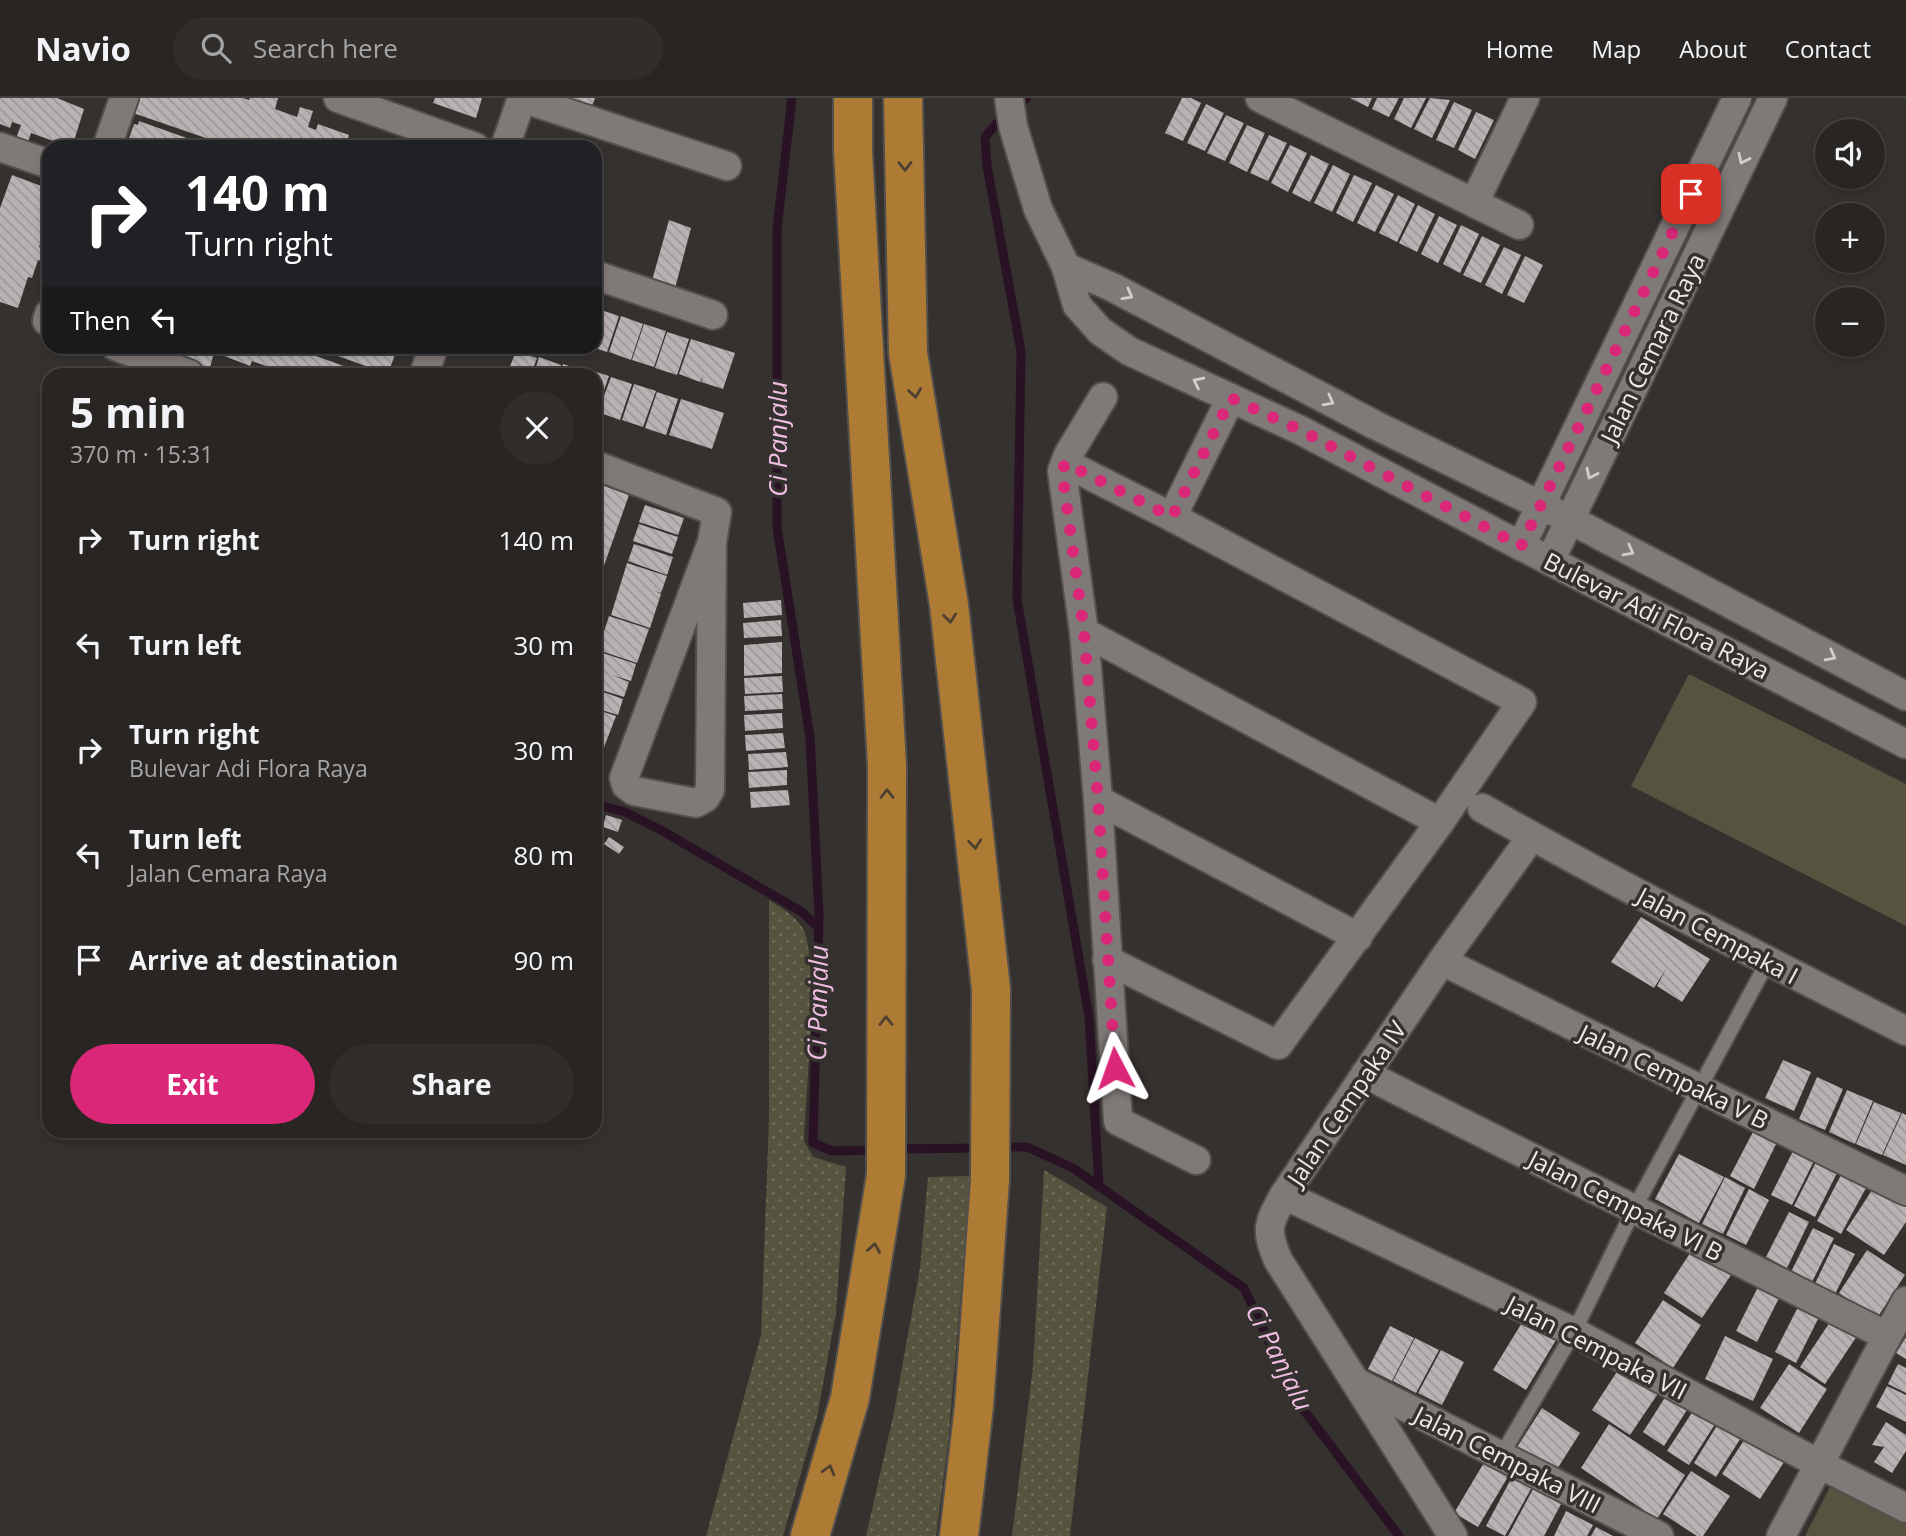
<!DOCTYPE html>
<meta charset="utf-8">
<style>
:root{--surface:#282523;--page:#302d2b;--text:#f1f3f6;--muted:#a5a5a6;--line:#444241;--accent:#db2777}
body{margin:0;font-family:"Open Sans",sans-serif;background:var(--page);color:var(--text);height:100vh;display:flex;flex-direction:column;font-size:26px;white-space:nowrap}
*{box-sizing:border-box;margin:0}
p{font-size:23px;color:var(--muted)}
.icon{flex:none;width:38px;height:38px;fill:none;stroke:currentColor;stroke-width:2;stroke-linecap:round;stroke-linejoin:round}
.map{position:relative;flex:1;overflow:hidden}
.details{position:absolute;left:42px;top:270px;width:560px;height:770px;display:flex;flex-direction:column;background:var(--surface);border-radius:21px;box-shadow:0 4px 10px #0003,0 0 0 2px var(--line)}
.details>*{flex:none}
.guide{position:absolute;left:42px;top:42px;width:560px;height:214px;border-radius:21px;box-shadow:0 4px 10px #0003,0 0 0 2px var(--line);background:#202124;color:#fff;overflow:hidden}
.fabs{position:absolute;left:1815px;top:21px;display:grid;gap:14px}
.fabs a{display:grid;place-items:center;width:70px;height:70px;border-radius:50%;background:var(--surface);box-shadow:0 4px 10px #0003,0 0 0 2px var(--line);font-size:35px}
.pin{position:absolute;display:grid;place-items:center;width:60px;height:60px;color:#fff;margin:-30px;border-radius:14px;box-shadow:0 4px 10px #0006}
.me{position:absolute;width:77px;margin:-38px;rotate:356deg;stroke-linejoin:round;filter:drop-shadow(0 0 5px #0008)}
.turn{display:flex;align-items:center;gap:24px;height:147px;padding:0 28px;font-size:32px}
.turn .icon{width:91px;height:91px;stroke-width:2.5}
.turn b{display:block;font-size:49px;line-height:60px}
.then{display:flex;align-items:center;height:66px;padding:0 28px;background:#0003;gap:14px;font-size:26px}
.round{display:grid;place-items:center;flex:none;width:74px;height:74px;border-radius:37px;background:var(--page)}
.overview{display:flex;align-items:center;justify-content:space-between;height:119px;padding:0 28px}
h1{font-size:42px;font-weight:700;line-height:52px}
.action{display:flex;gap:14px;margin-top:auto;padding:14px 28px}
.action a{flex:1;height:80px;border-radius:42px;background:var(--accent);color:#fff;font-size:28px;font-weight:700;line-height:80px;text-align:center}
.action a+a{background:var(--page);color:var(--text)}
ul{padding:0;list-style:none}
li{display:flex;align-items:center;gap:21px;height:105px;padding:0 28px}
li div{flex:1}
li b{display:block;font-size:26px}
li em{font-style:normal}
header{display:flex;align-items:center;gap:42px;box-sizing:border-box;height:98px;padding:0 35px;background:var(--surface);border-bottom:2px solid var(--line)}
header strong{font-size:33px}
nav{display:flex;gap:38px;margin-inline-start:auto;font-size:24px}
.search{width:490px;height:63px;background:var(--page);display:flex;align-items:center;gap:18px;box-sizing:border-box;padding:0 24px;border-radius:38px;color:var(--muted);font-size:26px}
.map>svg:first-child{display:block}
.grass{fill:url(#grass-dots)}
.park{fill:#56543e}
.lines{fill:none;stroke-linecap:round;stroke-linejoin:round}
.stream{stroke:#281223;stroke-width:9}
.building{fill:url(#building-back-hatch)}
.lane-casing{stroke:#534f4d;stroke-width:18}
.street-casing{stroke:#534f4d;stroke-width:32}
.highway-casing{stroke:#534f4d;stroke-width:42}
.lane{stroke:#7f7977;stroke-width:14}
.street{stroke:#7f7977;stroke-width:28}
.highway{stroke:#ae7b34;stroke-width:38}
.oneway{stroke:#d2cecc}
.oneway2{stroke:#4d4030}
.route{stroke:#db2777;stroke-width:12;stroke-dasharray:0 21.6}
.labels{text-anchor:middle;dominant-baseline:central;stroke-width:7;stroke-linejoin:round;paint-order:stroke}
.street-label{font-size:24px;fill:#edeae8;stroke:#35312f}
.water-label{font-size:26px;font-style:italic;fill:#f1bee3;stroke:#35312f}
</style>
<header>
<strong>Navio</strong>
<div class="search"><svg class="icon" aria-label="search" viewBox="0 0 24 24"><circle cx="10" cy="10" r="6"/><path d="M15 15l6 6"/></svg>Search here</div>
<nav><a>Home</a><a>Map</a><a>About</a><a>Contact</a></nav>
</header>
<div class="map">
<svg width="1906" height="1438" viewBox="0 0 1906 1438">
<defs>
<pattern id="grass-dots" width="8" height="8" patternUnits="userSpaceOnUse" patternTransform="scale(1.75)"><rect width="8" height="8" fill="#56543e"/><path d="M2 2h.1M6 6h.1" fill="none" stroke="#6f6d5a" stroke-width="1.8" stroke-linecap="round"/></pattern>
<pattern id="building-back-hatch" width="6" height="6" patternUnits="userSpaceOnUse" patternTransform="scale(1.75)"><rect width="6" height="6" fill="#b8b2b3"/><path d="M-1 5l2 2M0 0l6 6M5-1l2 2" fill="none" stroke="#9c9798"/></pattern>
</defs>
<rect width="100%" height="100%" fill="#35312f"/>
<g class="grass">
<path d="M769,802C781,810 794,817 802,829C820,855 805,1004 804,1043L813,1059L846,1069L836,1215L817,1319L783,1438H706L761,1237L769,1020Z"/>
<polygon points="1044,1072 1107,1109 1070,1438 1012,1438 1033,1269"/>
<polygon points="971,1078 948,1346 936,1438 866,1438 893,1319 920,1170 928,1079"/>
</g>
<g class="park">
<polygon points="1689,576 1906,686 1906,828 1631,688"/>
<polygon points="1831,1387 1906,1426 1906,1438 1805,1438"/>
</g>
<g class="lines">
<g class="stream">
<polyline points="792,0 777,131 777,429 810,639 819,817 813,1045 832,1053 878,1052"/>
<polyline points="1027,0 998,24 985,39 987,68 1021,253 1017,501 1089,919 1099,1089"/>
<polyline points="595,706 625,714 659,731 802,814 819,830"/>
<polyline points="1000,1049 1027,1049 1073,1070 1244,1190 1297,1303 1399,1438"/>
<polyline points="895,1051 983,1050"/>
</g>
</g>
<g class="building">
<polygon points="0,0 57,0 84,11 73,46 59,42 59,45 31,35 27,47 15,43 21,27 12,24 10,30 0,26"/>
<polygon points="138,0 243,0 249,2 250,0 278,0 275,11 297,19 300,9 313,13 308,29 316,32 318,26 349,37 347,44 360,49 232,49 133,15"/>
<polygon points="435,0 482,0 476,20 433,5"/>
<polygon points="570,0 595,0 589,16 568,8"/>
<polygon points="1182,0 1191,0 1201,5 1183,43 1165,35"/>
<polygon points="1350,0 1372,0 1368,9"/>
<polygon points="1377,0 1399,0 1389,19 1372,11"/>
<polygon points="1404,0 1426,0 1411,30 1394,21"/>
<polygon points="1430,0 1450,2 1432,40 1414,31"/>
<polygon points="1454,4 1472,12 1454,50 1436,42"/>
<polygon points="1206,6 1224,15 1205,53 1187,45"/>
<polygon points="1476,14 1494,22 1475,61 1458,52"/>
<polygon points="1226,17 1244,25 1225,63 1207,55"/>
<polygon points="139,23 212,49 133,49 134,45 128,43 134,26 138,27"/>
<polygon points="1247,27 1265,35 1247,74 1229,65"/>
<polygon points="1269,37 1287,45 1268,83 1250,75"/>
<polygon points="368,44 383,49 367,49"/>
<polygon points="1290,47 1307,55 1288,94 1271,85"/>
<polygon points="1311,57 1329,66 1310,104 1292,95"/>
<polygon points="1333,67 1350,76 1332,114 1314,105"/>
<polygon points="12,77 49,91 49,121 39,149 49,153 49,159 47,165 38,162 32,180 28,179 18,210 0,204 0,110"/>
<polygon points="1354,77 1372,85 1353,124 1336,115"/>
<polygon points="1376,87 1394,96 1375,134 1357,125"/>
<polygon points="1398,97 1415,106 1397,144 1379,135"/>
<polygon points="1418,107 1435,116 1417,154 1399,145"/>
<polygon points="1439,118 1457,127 1438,165 1421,156"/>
<polygon points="669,122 691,130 674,194 651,186"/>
<polygon points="1461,127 1479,136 1460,175 1443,166"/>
<polygon points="1482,138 1500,147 1481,185 1463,177"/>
<polygon points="1504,149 1521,157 1502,196 1485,187"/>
<polygon points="1525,158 1543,167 1524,205 1507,197"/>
<polygon points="598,211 619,218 607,254 595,250 595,219"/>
<polygon points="621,218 643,226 631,262 609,254"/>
<polygon points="644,226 666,233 654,269 632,262"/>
<polygon points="667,234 689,241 677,277 655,270"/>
<polygon points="691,241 735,255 723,291 701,284 704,277 700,284 679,276"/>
<polygon points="190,248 288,248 355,272 353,276 274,276 275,271 252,263 250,268 214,254 210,270 186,262"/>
<polygon points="310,248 398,248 388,276"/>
<polygon points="516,253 537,260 531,276 507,276"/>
<polygon points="539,259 561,267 558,276 534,276"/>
<polygon points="563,266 585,273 584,276 560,276"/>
<polygon points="587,271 609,278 595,318 595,276 585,276"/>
<polygon points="611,279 632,286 620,322 598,314"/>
<polygon points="634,286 656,293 643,329 622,322"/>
<polygon points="657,294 678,301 666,337 645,330"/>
<polygon points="681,301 724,315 712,351 669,337"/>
<polygon points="596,385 629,397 595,493 595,390"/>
<polygon points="645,407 684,420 678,437 639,424"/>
<polygon points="639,426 678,439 672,456 633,443"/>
<polygon points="634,446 673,459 667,477 628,463"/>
<polygon points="627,465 667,478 661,495 655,493 661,496 650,530 611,517"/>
<polygon points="781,502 782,517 744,520 743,505"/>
<polygon points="609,518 649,531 637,565 598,552"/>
<polygon points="781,522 782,538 744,540 743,525"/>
<polygon points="782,544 782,575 744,578 744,547"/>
<polygon points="597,553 636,566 631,583 612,577 629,584 624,599 595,590"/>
<polygon points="782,578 783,594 745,596 744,580"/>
<polygon points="595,591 623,601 618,617 595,610"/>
<polygon points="782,596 783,611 745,613 744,598"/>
<polygon points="595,611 616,618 595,673"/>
<polygon points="782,615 783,630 745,633 744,617"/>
<polygon points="783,635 785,650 746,653 745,637"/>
<polygon points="786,654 788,669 749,672 748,656"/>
<polygon points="787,672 787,687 749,690 748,674"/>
<polygon points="788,692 790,707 751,710 750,694"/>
<polygon points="606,717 622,722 618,734 603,729"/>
<polygon points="609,739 624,749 619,756 604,746"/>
<polygon points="1641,819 1710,861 1682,904 1657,888 1666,871 1654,890 1611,864"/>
<polygon points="1783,962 1811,974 1794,1013 1765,1000"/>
<polygon points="1817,979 1843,991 1825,1032 1799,1021"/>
<polygon points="1847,992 1873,1003 1855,1046 1829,1034"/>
<polygon points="1874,1004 1901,1015 1882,1057 1856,1046"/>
<polygon points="1902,1015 1906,1017 1906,1067 1883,1057"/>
<polygon points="1755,1030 1778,1042 1754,1091 1730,1078"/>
<polygon points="1794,1051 1815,1061 1792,1107 1771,1097"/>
<polygon points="1679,1056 1724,1079 1699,1125 1655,1101"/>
<polygon points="1817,1062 1838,1073 1815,1119 1794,1108"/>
<polygon points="1841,1077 1866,1090 1841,1136 1817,1123"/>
<polygon points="1725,1079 1745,1090 1723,1136 1702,1126"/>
<polygon points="1874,1089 1906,1109 1906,1124 1884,1157 1846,1132"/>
<polygon points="1749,1091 1769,1102 1746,1147 1726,1137"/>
<polygon points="1789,1114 1809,1124 1787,1170 1766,1159"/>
<polygon points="1813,1130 1834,1140 1811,1186 1790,1176"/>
<polygon points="1834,1146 1855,1156 1832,1202 1812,1192"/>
<polygon points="1692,1152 1731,1177 1702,1220 1664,1195"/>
<polygon points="1867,1152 1905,1177 1877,1220 1839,1195"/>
<polygon points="1759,1187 1780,1198 1757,1244 1736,1233"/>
<polygon points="1663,1202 1701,1227 1673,1270 1635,1245"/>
<polygon points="1798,1209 1819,1219 1796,1265 1775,1254"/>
<polygon points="1834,1218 1859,1235 1825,1286 1800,1269"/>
<polygon points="1523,1223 1556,1242 1526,1292 1493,1272"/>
<polygon points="1390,1228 1414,1240 1392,1283 1368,1271"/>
<polygon points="1725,1238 1773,1261 1753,1303 1705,1281"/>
<polygon points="1906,1239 1906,1261 1896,1255"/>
<polygon points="1415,1240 1439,1252 1416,1295 1393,1283"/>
<polygon points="1441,1252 1464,1264 1442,1307 1418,1295"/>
<polygon points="1789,1266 1827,1291 1799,1335 1760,1310"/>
<polygon points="1898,1266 1906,1270 1906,1295 1888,1286"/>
<polygon points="1620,1269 1659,1294 1630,1337 1592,1312"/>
<polygon points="1887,1288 1906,1297 1906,1324 1876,1309"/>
<polygon points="1671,1290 1692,1304 1664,1348 1643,1334"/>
<polygon points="1542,1310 1580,1335 1552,1379 1514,1354"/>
<polygon points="1695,1310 1717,1323 1689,1367 1667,1353"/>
<polygon points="1721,1321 1744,1335 1716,1379 1694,1365"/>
<polygon points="1886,1324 1906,1337 1906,1353 1892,1375 1874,1364 1884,1349 1872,1347"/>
<polygon points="1609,1326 1685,1377 1657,1421 1581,1370"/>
<polygon points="1750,1333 1788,1358 1760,1401 1722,1376"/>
<polygon points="1485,1363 1509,1377 1478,1429 1454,1415"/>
<polygon points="1691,1373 1730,1398 1703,1438 1697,1438 1663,1416"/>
<polygon points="1512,1379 1532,1389 1505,1438 1486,1428"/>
<polygon points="1533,1391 1561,1406 1544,1438 1508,1438"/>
<polygon points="1566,1413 1593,1427 1587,1438 1554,1438"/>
<polygon points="1596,1429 1613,1438 1591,1438"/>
</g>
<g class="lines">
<g class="lane-casing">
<polyline id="lane" points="1501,1358 1574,1234 1634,1111 1768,863"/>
</g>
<g class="street-casing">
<g id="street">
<polyline points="338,0 475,49"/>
<polyline points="522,0 727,68"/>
<polyline points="1009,0 1013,28 1038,111 1066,169 1077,207 1100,233 1129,253 1300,332 1521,448 1906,646"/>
<polyline points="1260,0 1519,127"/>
<polyline points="0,49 49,66"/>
<polyline points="107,49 124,0"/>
<polyline points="505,49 522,0"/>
<polyline points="1474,105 1525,0"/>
<polyline points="1066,169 1112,189 1375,327 1569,421 1906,598"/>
<polyline points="595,177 713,217"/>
<polyline points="49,216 47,223 49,224"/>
<polyline points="115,248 189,276"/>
<polyline points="424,276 434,248"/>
<polyline points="1103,299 1068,357 1062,373 1084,534 1098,702 1118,1023 1196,1062"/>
<polyline points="1065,365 1172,419 1231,300"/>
<polyline points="595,367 717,414 712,444 710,692 705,700 696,705 634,693 626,687 624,680 712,444"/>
<polyline points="1521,448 1737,0"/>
<polyline points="1550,463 1773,0"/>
<polyline points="1084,534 1440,724"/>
<polyline points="1098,702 1358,839"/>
<path d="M1482,710C1621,789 1764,861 1906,933"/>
<polyline points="1107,862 1278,947 1440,724 1522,604 1172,419"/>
<polyline points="1442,863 1906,1093"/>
<polyline points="1365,976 1887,1238"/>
<polyline points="1284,1097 1574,1234 1819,1366 1906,1410"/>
<polyline points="1356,1284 1659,1438"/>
<path d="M1453,1438L1278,1162C1265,1131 1268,1126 1284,1097L1442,863L1532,738"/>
<polyline points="1781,1438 1906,1203"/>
</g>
</g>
<g class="highway-casing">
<g id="highway">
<polyline points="903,0 908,255 949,507 991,891 990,1082 974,1308 959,1438"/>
<polyline points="810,1438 850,1300 886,1077 887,668 853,53 853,0"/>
</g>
</g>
<use href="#lane" class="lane"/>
<use href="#street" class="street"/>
<use href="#highway" class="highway"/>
</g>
<defs><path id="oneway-chevron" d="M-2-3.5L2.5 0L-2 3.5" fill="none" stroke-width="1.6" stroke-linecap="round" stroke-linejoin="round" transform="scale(1.75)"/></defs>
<g class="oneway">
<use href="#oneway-chevron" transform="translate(1743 61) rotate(116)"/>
<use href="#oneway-chevron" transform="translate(1128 197) rotate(29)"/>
<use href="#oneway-chevron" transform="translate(1198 284) rotate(-154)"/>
<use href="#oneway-chevron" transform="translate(1329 303) rotate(28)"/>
<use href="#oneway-chevron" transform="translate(1591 376) rotate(116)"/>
<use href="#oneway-chevron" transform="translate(1629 453) rotate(28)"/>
<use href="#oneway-chevron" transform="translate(1831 558) rotate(28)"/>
</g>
<g class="oneway2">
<use href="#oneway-chevron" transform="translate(905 68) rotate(89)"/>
<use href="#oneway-chevron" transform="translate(915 295) rotate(81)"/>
<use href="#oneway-chevron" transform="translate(950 520) rotate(84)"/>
<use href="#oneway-chevron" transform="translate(887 696) rotate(-90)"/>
<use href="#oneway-chevron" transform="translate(975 746) rotate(84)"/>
<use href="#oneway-chevron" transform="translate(886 923) rotate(-90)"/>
<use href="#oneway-chevron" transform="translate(874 1150) rotate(-81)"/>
<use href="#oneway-chevron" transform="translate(829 1372) rotate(-74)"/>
</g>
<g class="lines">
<polyline class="route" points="1115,970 1098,702 1084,534 1062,373 1065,365 1172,419 1231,300 1300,332 1521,448 1691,96"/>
</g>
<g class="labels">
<g class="street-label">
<text transform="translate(1652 250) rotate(-64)">Jalan Cemara Raya</text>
<text transform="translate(1657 517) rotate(27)">Bulevar Adi Flora Raya</text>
<text transform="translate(1718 837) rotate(28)">Jalan Cempaka I</text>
<text transform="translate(1674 978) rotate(26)">Jalan Cempaka V B</text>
<text transform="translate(1346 1005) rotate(-56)">Jalan Cempaka IV</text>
<text transform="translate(1626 1107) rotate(27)">Jalan Cempaka VI B</text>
<text transform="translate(1597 1249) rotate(27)">Jalan Cempaka VII</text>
<text transform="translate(1508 1361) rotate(27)">Jalan Cempaka VIII</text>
</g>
<g class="water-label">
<text transform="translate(777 341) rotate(-90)">Ci Panjalu</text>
<text transform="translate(817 905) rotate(-89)">Ci Panjalu</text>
<text transform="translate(1280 1259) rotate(63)">Ci Panjalu</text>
</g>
</g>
</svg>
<div class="fabs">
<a><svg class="icon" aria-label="sound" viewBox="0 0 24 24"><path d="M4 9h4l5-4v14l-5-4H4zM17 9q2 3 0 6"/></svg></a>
<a>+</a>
<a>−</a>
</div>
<div class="pin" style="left:1691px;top:96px;background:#d93025"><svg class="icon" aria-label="arrive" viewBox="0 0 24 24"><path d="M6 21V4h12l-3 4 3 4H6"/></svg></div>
<svg class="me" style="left:1115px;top:970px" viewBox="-20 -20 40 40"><path d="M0-17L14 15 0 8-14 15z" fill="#db2777" stroke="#fff" stroke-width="4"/></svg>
<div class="guide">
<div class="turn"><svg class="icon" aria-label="right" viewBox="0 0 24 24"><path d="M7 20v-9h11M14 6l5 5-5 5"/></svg><div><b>140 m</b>Turn right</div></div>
<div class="then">Then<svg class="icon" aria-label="left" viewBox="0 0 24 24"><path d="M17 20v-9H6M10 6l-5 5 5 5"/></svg></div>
</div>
<section class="details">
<div class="overview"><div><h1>5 min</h1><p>370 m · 15:31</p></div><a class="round"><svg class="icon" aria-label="close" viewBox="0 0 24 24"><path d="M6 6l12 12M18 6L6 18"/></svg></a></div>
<ul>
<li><svg class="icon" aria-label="right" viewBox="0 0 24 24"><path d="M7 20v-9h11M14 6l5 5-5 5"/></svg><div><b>Turn right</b></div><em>140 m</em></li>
<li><svg class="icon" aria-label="left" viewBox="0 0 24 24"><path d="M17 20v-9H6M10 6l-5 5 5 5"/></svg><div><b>Turn left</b></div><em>30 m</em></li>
<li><svg class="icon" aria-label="right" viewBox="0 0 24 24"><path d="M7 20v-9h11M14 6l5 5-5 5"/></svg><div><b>Turn right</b><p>Bulevar Adi Flora Raya</p></div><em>30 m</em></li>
<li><svg class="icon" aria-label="left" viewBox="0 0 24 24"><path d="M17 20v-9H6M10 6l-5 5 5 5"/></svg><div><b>Turn left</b><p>Jalan Cemara Raya</p></div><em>80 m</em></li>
<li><svg class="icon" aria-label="arrive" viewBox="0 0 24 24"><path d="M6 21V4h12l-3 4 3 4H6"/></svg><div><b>Arrive at destination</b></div><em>90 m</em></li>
</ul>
<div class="action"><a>Exit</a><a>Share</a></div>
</section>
</div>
